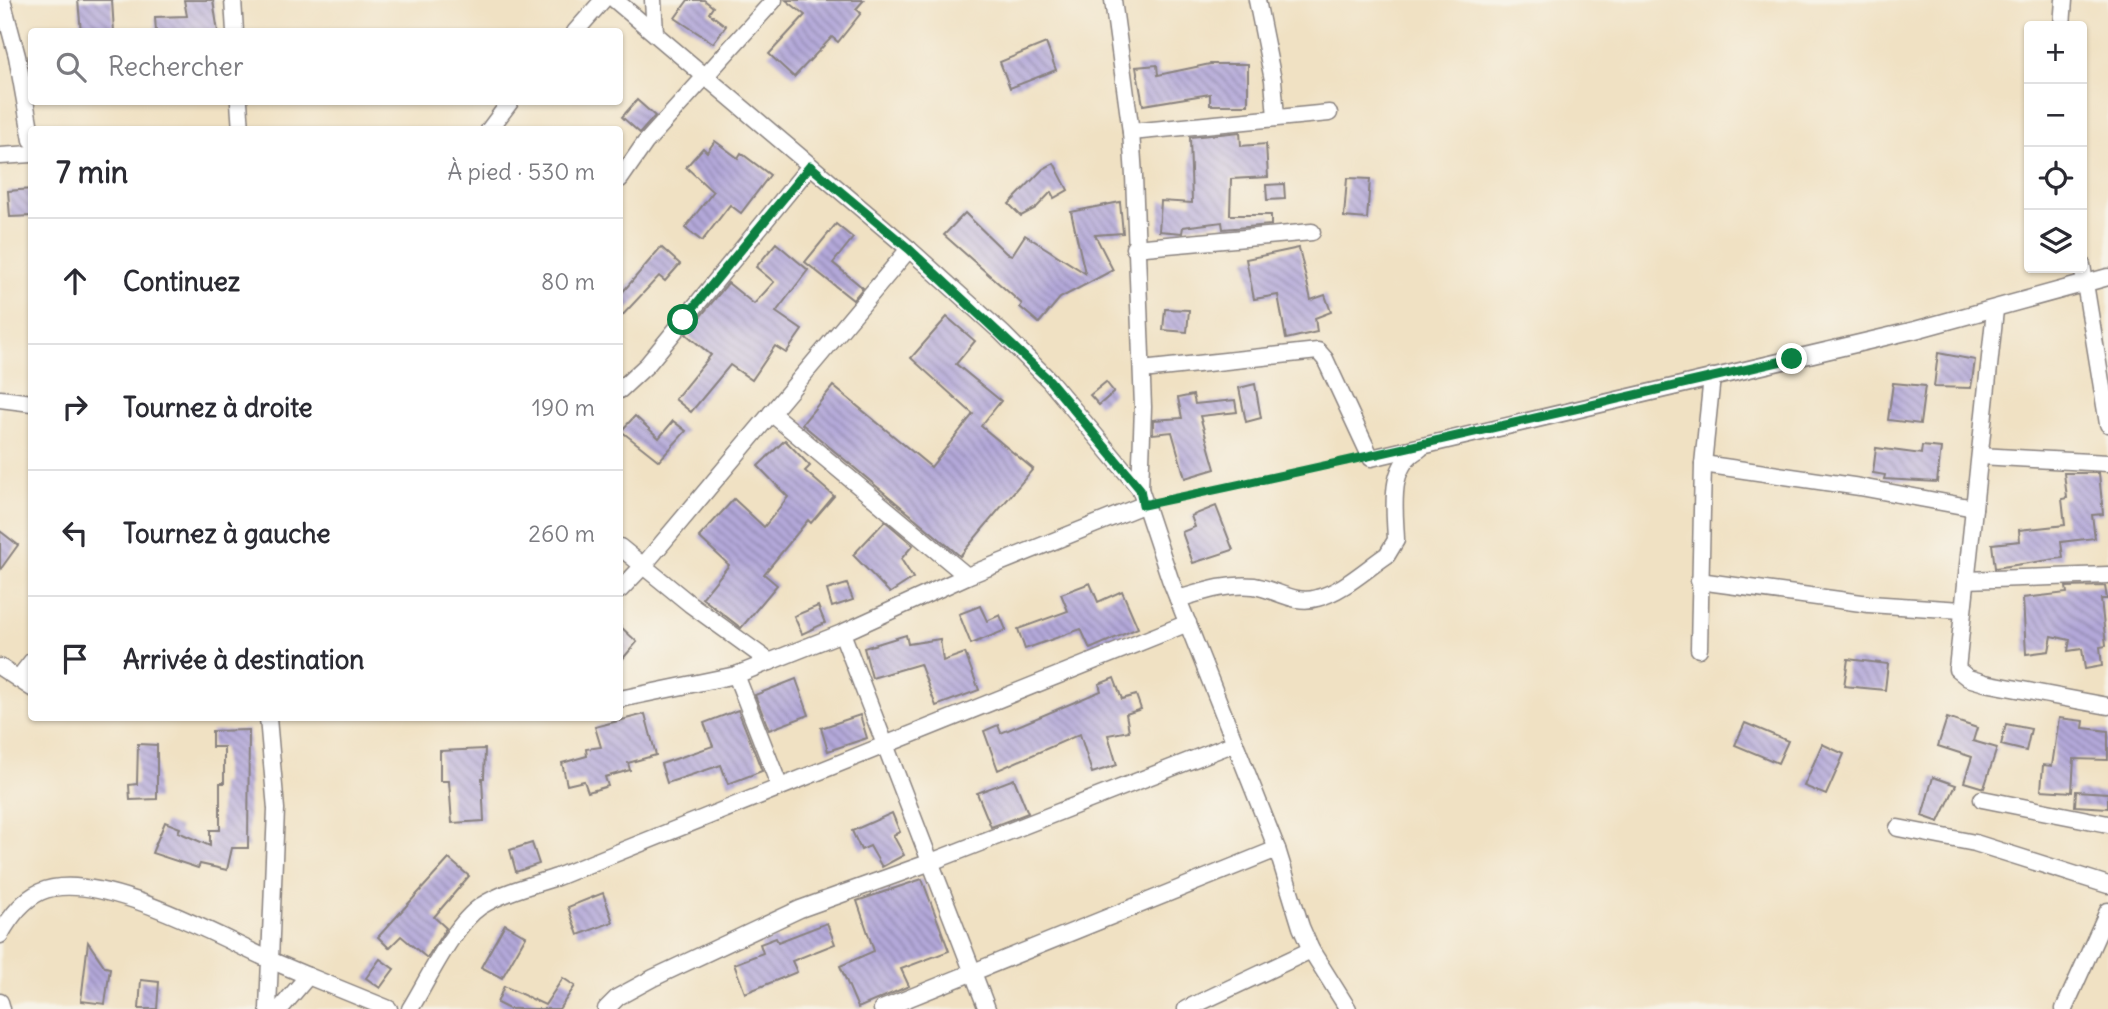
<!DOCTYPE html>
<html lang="fr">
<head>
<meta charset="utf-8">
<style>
  :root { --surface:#fff; --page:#f2f2f3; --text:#2b2b33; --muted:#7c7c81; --line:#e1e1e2 }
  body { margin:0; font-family:Delius,sans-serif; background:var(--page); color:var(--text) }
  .controls { position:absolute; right:21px; top:21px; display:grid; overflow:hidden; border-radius:7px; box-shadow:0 2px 5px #0004 }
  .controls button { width:63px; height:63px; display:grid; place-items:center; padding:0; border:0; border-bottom:2px solid var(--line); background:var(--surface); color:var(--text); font:35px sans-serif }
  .stop { position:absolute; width:21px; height:21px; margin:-16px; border:5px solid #0b8043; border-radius:50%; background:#fff }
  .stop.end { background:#0b8043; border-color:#fff; box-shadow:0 2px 7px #0008 }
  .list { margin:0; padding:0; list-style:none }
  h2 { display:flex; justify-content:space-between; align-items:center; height:91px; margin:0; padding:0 28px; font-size:30px }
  h2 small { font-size:23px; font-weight:400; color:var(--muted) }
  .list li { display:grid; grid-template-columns:46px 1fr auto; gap:21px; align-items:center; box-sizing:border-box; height:126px; padding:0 28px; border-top:2px solid var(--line) }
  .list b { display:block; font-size:26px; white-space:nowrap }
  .list em { font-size:23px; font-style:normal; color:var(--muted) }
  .icon { flex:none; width:38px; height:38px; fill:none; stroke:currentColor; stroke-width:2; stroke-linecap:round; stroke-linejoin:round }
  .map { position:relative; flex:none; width:2108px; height:1009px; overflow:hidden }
  .search { position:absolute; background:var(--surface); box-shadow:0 2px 5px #0004; left:28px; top:28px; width:595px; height:77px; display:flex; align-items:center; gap:18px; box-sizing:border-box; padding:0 24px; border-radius:7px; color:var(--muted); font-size:26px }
  .panel { position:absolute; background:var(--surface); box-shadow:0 2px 5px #0004; left:28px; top:126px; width:595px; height:595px; border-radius:7px }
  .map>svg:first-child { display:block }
  .building { fill:url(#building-back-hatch) }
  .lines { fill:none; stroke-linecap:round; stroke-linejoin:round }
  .minor-casing { stroke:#89827f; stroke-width:19 }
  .path { stroke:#89827f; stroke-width:3.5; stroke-dasharray:2 5; stroke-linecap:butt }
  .minor { stroke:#fff; stroke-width:16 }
  .route { stroke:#0b8043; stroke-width:9 }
</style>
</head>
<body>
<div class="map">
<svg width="2108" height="1009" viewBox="0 0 2108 1009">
  <defs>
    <pattern id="building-back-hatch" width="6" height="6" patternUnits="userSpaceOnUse" patternTransform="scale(1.75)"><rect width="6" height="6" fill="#b3a8d9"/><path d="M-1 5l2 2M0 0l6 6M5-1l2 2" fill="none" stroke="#9188b1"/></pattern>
  </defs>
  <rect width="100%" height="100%" fill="#f7f3e8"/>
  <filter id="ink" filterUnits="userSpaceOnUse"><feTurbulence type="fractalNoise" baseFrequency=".0143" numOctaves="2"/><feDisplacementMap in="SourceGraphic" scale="14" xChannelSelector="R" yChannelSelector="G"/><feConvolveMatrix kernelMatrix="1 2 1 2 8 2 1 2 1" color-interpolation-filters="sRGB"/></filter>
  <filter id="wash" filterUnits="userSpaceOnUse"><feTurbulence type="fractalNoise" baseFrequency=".00686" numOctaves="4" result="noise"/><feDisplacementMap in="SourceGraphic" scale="28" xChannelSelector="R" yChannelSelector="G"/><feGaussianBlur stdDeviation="1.57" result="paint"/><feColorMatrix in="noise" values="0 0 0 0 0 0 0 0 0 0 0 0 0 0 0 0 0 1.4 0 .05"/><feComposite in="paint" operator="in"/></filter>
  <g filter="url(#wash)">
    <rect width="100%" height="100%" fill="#f0e1c3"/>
    <g id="blocks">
      <g class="building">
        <path d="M78 0H112L114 32H81Z"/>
        <path d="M184 0H213L218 32H156L155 17 187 16Z"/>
        <path d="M688 0H704L713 7 709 13 726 26 713 43 675 18Z"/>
        <path d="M786 0H864L856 9 861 13 838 42 832 37 794 77 769 54 805 15Z"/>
        <path d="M1046 43 1056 70 1010 88 1000 62Z"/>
        <path d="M1210 64H1248V105H1210V94L1143 105 1136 67 1157 65 1158 75Z"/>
        <path d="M637 100 655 116 640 133 622 117Z"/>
        <path d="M1240 132 1241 146 1266 144 1268 177 1231 179 1230 215H1271V225L1223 229 1222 222 1183 227 1182 233 1159 231 1161 201 1192 203 1190 137Z"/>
        <path d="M715 141 738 158 741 153 770 175 741 213 730 205 702 241 685 228 713 192 686 167 703 148 707 152Z"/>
        <path d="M1054 163 1068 190 1054 198 1051 192 1036 208 1021 216 1009 204 1043 169Z"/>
        <path d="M1347 178 1370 179 1367 219 1344 217Z"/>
        <path d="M1284 184 1285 199 1267 200 1266 185Z"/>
        <path d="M32 189V216L10 217 8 191Z"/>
        <path d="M1120 202 1123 233 1095 235 1113 270 1060 298 1039 323 1020 307 1022 304 944 235 965 213 1006 253 1012 255 1025 235 1085 273 1071 212Z"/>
        <path d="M836 224 853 238 833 263 863 288 853 300 805 262Z"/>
        <path d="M776 243 808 270 776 312 802 330 786 353 775 346 752 380 730 365 691 412 675 399 711 355 686 334 728 283 754 304 774 282 756 267Z"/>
        <path d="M661 247 680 264 665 281 659 276 620 318V295Z"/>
        <path d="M1299 248 1311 300 1325 295 1331 312 1315 318 1317 332 1286 339 1278 295 1254 299 1246 259Z"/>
        <path d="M1165 309 1189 310 1187 332 1163 330Z"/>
        <path d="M947 317 975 341 956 364 1001 401 981 426 1033 469 960 556 802 424 833 386 931 467 973 414 911 358Z"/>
        <path d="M1938 353 1975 360 1971 388 1934 387Z"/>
        <path d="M1106 382 1114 392 1099 405 1090 395Z"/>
        <path d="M1893 383 1925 386 1920 424 1888 420Z"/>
        <path d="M1255 384 1261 418 1246 422 1239 388Z"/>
        <path d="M1193 395 1195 404 1235 400 1237 412 1200 416 1215 469 1185 478 1172 432 1153 434V420L1182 418 1178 398Z"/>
        <path d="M635 416 659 438 673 421 686 431 659 461 621 431Z"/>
        <path d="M785 440 810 466 805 471 834 496 811 523 808 520 764 574 777 585 741 628 702 598 729 565 699 537 734 499 764 527 788 497 758 466Z"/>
        <path d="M1922 446 1941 448 1937 482 1884 479 1885 475 1873 473 1876 448 1921 454Z"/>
        <path d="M2064 473H2099L2103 514 2092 515 2095 538 2061 542 2063 558 1995 568 1992 544 2020 541 2019 530 2065 525 2062 499 2067 498Z"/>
        <path d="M1216 506 1233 550 1193 563 1182 532 1195 527 1191 516Z"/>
        <path d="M885 521 913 545 901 559 913 578 890 593 853 555Z"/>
        <path d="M0 531 18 545 0 570Z"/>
        <path d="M1090 583 1098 602 1122 591 1138 628 1090 649 1081 629 1025 649 1018 629 1068 611 1061 594Z"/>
        <path d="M847 584 853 600 832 607 827 590Z"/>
        <path d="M2105 586 2107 599H2101L2106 646 2100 647 2102 666 2085 669 2082 649 2068 651 2070 640 2052 636 2049 651 2026 654 2023 598 2067 593 2066 587Z"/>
        <path d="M818 606 825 623 802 634 794 616Z"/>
        <path d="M980 606 987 621 1000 615 1006 630 971 644 959 614Z"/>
        <path d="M620 626 637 642 620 662Z"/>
        <path d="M906 635 908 644 940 639 943 661 965 653 979 690 936 706 920 664 872 678 864 648Z"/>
        <path d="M1848 659 1888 664 1885 690 1844 686Z"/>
        <path d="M1114 678 1122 699 1136 695 1141 709 1126 714 1129 731 1108 735 1117 765 1092 773 1080 734 998 770 984 731 998 725 1001 733 1101 691 1099 684Z"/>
        <path d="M796 679 809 715 769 730 755 695Z"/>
        <path d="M738 710 762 771 728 784 721 765 667 783 661 764 713 746 704 723Z"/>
        <path d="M645 714 656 755 628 763 630 770 605 777 608 786 588 792 584 781 567 785 562 763 587 756 586 749 601 747 595 727Z"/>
        <path d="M860 715 867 738 828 751 821 728Z"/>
        <path d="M1947 718 1977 728 1973 741 1997 748 1984 788 1964 782 1972 757 1938 746Z"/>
        <path d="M2059 718 2084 721 2083 728 2108 731V760L2074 759 2072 792 2041 790 2043 765 2052 766Z"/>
        <path d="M1745 723 1788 741 1778 763 1735 745Z"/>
        <path d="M2006 724 2031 729 2026 751 2001 745Z"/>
        <path d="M249 730 248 848H232L227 870 200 864 198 868 152 853 165 822 180 828 178 832 210 846V830H220V783H224V747H212V731Z"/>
        <path d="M138 744 157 745V799L130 800 129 785 137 784Z"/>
        <path d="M1822 744 1844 754 1826 795 1804 786Z"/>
        <path d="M485 749 484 778H482L484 821 452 823 449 781H440V751Z"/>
        <path d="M1933 777 1956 785 1939 822 1922 816Z"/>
        <path d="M1014 779 1028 813 991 827 977 793Z"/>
        <path d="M2076 791 2108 793V808L2075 806Z"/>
        <path d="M892 813 900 832 893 835 904 855 882 867 870 846 861 850 852 831Z"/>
        <path d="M532 843 539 864 516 872 510 850Z"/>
        <path d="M449 859 469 876 434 917 446 928 427 958 401 936 389 948 378 937Z"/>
        <path d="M922 879 949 951 901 969 909 986 858 1008 840 966 874 951 857 901Z"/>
        <path d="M603 893 613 922 578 935 568 907Z"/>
        <path d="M827 923 835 944 792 961 797 972 745 993 734 964 763 953 760 944 776 938 778 942Z"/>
        <path d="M505 924 526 936 502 978 481 967Z"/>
        <path d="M88 942 105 967 110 968 105 1004 81 1001Z"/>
        <path d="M380 959 394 969 380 988 366 978Z"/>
        <path d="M563 978 575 986 559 1009H509L497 1003 504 986 545 1005Z"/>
        <path d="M141 980 159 982 157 1009H139Z"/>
      </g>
    </g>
  </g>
  <g filter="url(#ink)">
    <use href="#blocks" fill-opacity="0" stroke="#89827f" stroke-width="2"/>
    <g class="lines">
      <defs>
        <g id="minor">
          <path d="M2 0 17 56 32 140"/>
          <path d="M233 0 235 32"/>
          <path d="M615 0 909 249 1002 333 1049 380 1140 489 1170 579 1277 849 1301 927 1311 950 1348 1009"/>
          <path d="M653 0 655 32"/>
          <path d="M1113 0 1131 132 1134 176 1143 407 1140 489"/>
          <path d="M1257 0 1273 80 1276 117"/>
          <path d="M2062 26 2064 0"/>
          <path d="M575 32 603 0"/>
          <path d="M239 102 241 130"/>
          <path d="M489 130 510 102"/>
          <path d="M1131 132 1329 113"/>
          <path d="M0 156 32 154"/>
          <path d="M620 179 645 143 774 0"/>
          <path d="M1134 248 1312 232"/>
          <path d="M2082 265 2108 424"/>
          <path d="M1995 310 1957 669 1968 678 1985 683 2108 706"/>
          <path d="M1142 370 1318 351 1325 359 1371 458 1915 330 2108 277"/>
          <path d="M620 390 647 365 810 166"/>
          <path d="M0 399 32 403"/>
          <path d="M771 413 967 576"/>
          <path d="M1980 456 2108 463"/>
          <path d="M1703 464 1860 487 1974 508"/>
          <path d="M620 547 690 604 770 662"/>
          <path d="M1966 580 2108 575"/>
          <path d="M1699 581 1869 604 1962 610"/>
          <path d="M620 590 643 566 909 249"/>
          <path d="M1178 599C1202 592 1228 583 1254 586 1275 589 1295 605 1317 598 1342 592 1366 569 1387 555L1396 540C1395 509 1387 465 1420 449"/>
          <path d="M842 633 987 1009"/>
          <path d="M1699 649 1703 464 1712 377"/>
          <path d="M0 667 32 688"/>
          <path d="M736 675 779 785"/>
          <path d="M18 679 32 661"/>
          <path d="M620 699 736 675 842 633 967 576 1143 505"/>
          <path d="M268 718 276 809 270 960 308 976"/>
          <path d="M1982 799 2108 824"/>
          <path d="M1898 828 1975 843 2108 885"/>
          <path d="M0 935C9 919 23 900 40 892 95 867 219 937 270 960L268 1009"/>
          <path d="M0 1002 2 1009"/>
          <path d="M280 1009 308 976 389 1009"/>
          <path d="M410 1009C428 980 453 925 481 906 503 892 532 885 557 877L1188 623"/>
          <path d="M606 1009 618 997 653 978 800 909 931 862 1235 743"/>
          <path d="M882 1009 1277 849"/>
          <path d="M1186 1009 1311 950"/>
          <path d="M2064 1009 2108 911"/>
        </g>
      </defs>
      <use href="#minor" class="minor-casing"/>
      <path class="path" d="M1160 501 1355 461"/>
      <use href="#minor" class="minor"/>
    </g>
  </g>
  <g class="lines" filter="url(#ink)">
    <path class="route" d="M683 320 810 166 909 249 1049 380 1140 489 1143 505C1361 460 1576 408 1792 359"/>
  </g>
</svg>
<div class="controls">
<button>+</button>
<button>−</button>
<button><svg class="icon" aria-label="locate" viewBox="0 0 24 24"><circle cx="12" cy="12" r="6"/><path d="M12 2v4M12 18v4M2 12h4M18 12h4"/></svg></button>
<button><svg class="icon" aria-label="layers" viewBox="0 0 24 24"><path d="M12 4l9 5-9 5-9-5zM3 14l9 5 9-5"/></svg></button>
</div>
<div class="stop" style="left:683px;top:320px"></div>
<div class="stop end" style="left:1792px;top:359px"></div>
<div class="search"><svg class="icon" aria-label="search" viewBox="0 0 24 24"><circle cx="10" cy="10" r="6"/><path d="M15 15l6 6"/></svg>Rechercher</div>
<section class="panel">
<h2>7 min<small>À pied · 530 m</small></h2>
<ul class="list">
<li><svg class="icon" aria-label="ahead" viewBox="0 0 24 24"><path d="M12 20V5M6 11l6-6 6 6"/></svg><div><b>Continuez</b></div><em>80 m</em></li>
<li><svg class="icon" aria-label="right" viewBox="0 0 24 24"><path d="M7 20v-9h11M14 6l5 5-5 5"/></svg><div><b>Tournez à droite</b></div><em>190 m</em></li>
<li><svg class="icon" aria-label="left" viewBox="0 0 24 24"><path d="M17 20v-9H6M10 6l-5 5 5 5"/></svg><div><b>Tournez à gauche</b></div><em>260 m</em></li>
<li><svg class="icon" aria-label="arrive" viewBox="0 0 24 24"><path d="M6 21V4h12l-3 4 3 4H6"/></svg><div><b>Arrivée à destination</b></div></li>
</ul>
</section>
</div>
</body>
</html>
